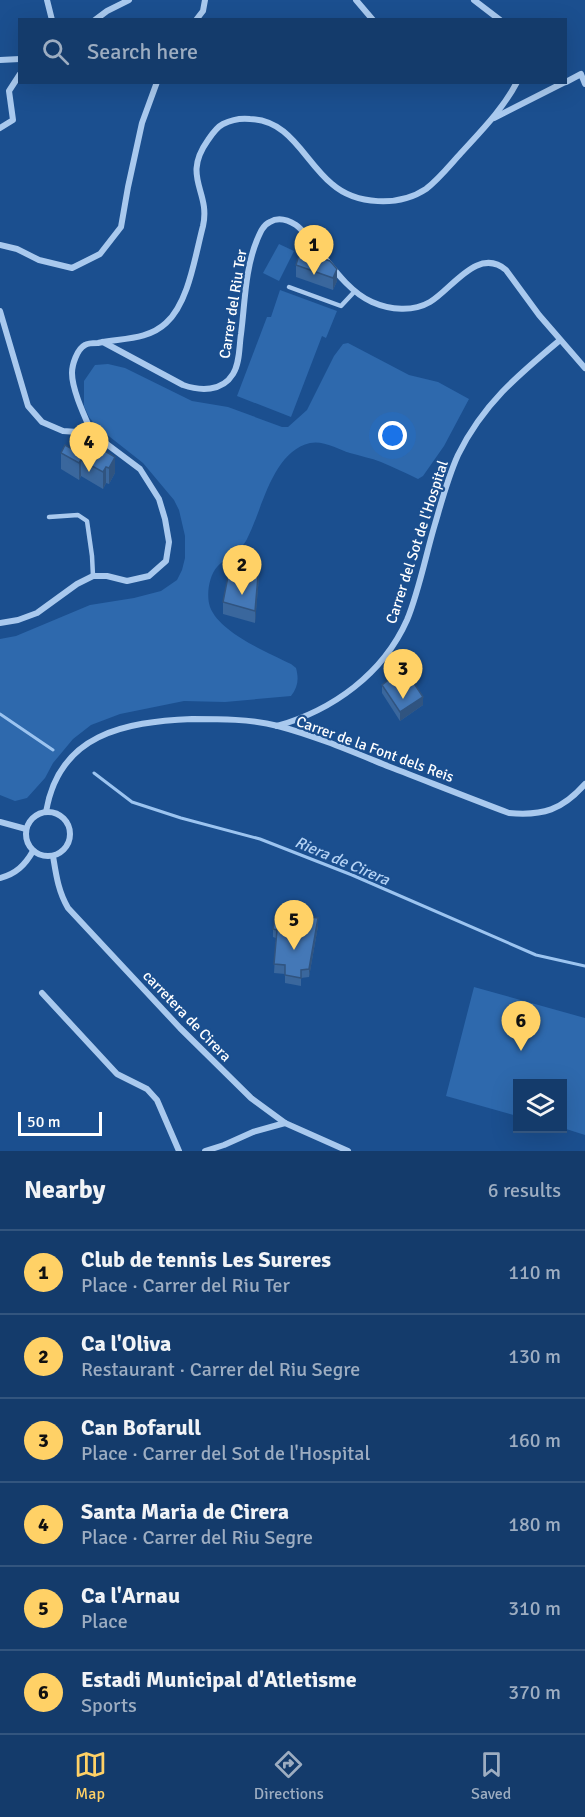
<!DOCTYPE html>
<html lang="en">
<head>
<meta charset="utf-8">
<style>
  :root { --surface:#143b6b; --page:#214673; --text:#f1f3f6; --muted:#9dadc1; --line:#33557e; --accent:#ffd166 }
  body { margin:0; font-family:Signika,sans-serif; background:var(--page); color:var(--text) }
  .controls { position:absolute; right:18px; bottom:18px; display:grid; overflow:hidden; border-radius:0px; box-shadow:0 6px 24px #0002 }
  .controls button { width:54px; height:54px; display:grid; place-items:center; padding:0; border:0; border-bottom:2px solid var(--line); background:var(--surface); color:var(--text); font:30px sans-serif }
  .scale { position:absolute; left:18px; bottom:15px; width:84px; box-sizing:border-box; padding-left:6px; border:3px solid #fff; border-top:0; font-size:16px; line-height:21px; white-space:nowrap; color:#fff; -webkit-text-stroke:4px #1b4f8f; paint-order:stroke }
  .you { position:absolute; left:393px; top:436px; width:21px; height:21px; margin:-15px; border:4px solid #fff; border-radius:50%; background:#1a73e8; box-shadow:0 0 0 9px #1a73e833 }
  .badge { display:grid; place-items:center; width:39px; height:39px; border-radius:50%; background:var(--accent); color:#111; font-size:20px; font-weight:700 }
  .pin { position:absolute; translate:-50% -50px; filter:drop-shadow(0 2px 3px #0008) }
  .pin::after { content:''; position:absolute; top:32px; width:21px; height:18px; background:inherit; clip-path:polygon(0 0,100% 0,50% 100%) }
  .list { margin:0; padding:0; list-style:none }
  h2 { display:flex; justify-content:space-between; align-items:center; height:78px; margin:0; padding:0 24px; font-size:26px }
  h2 small { font-size:20px; font-weight:400; color:var(--muted) }
  .list li { display:grid; grid-template-columns:39px 1fr auto; gap:18px; align-items:center; box-sizing:border-box; height:84px; padding:0 24px; border-top:2px solid var(--line) }
  .list b { display:block; font-size:22px; white-space:nowrap }
  .list p { margin:0; font-size:20px; white-space:nowrap; color:var(--muted) }
  .list em { font-size:20px; font-style:normal; color:var(--muted) }
  .icon { flex:none; width:33px; height:33px; fill:none; stroke:currentColor; stroke-width:2; stroke-linecap:round; stroke-linejoin:round }
  .map { position:relative; flex:none; width:585px; height:1151px; overflow:hidden }
  .search { position:absolute; background:var(--surface); box-shadow:0 6px 24px #0002; left:18px; right:18px; top:18px; height:66px; display:flex; align-items:center; gap:15px; box-sizing:border-box; padding:0 21px; border-radius:0px; color:var(--muted); font-size:22px }
  .sheet { height:582px; background:var(--surface) }
  nav { display:flex; justify-content:space-around; align-items:center; box-sizing:border-box; height:84px; border-top:2px solid var(--line); background:var(--surface); font-size:16px; color:var(--muted) }
  nav a { display:grid; justify-items:center; gap:3px }
  nav .on { color:var(--accent) }
  .map>svg:first-child { display:block }
  .green { fill:#2e69ad }
  .lines { fill:none; stroke-linecap:round; stroke-linejoin:round }
  .stream { stroke:#9cc4f0; stroke-width:3 }
  .lane { stroke:#a9c9ee; stroke-width:4.5 }
  .street { stroke:#a9c9ee; stroke-width:6 }
  .wall { fill:#3a679d }
  .shaded-wall { fill:#305480 }
  .building { fill:#4478b7; stroke:#305480; stroke-width:1.5 }
  .labels { text-anchor:middle; dominant-baseline:central; stroke-width:4.5; stroke-linejoin:round; paint-order:stroke }
  .street-label { font-size:15px; fill:#fff; stroke:#1b4f8f }
  .water-label { font-size:16px; font-style:italic; fill:#b5d3f5; stroke:#1b4f8f }
</style>
</head>
<body>
<div class="map">
<svg width="585" height="1151" viewBox="0 0 585 1151">
  <rect width="100%" height="100%" fill="#1b4f8f"/>
  <g class="green">
    <path d="M279 244 294 251 279 281 263 273Z"/>
    <path d="M280 290 337 311 326 338 322 336 291 417 237 396 267 317H271Z"/>
    <path d="M348 343 409 375 438 382 469 399 444 446 423 476 418 479C406 473 393 467 381 462 371 458 360 456 350 453 338 449 323 440 310 443 272 452 263 508 247 539 239 554 227 556 217 567 209 576 206 595 210 607 220 633 267 652 291 664L296 668C299 679 298 687 291 696L225 702 184 701 120 714 91 725 73 739 53 763 45 778 27 798 15 801 0 795V639L16 636 90 605 134 598 161 591 177 580 182 570 185 558V536L179 510 174 500 143 463 96 426 89 417 84 406V381L95 365 108 364 125 368 192 401 228 407 282 427H288L307 410 334 356 343 344Z"/>
    <path d="M474 987 585 1018V1135L563 1128 562 1084H518L517 1116 446 1096Z"/>
  </g>
  <g class="lines">
    <g class="stream">
      <path d="M0 714 53 750"/>
      <path d="M94 773 132 802 181 818 260 839 352 875 536 955 585 966"/>
    </g>
    <g class="lane">
      <path d="M289 287 341 306 355 291"/>
      <path d="M49 517 78 515 87 521 92 556 93 576"/>
    </g>
    <g class="street">
      <path d="M47 0 52 20"/>
      <path d="M356 0 373 20"/>
      <path d="M474 0 500 20"/>
      <path d="M95 20 107 11 129 0"/>
      <path d="M196 20 203 11 205 0"/>
      <path d="M0 60 20 59"/>
      <path d="M566 82 581 74 585 84"/>
      <path d="M494 118 565 82"/>
      <path d="M0 128 13 120 9 91 20 74"/>
      <path d="M0 245 17 249 39 260 72 268 100 254 121 227 128 187 142 123 157 82"/>
      <path d="M0 311 28 406 42 422 63 431 92 433 140 469 159 499 165 519 169 542 166 561 149 576 127 581 107 576H93L77 584 37 613 18 620 0 623"/>
      <path d="M103 342 183 385C200 391 222 392 233 374 240 363 239 347 241 334 245 303 245 269 257 240 260 233 263 225 270 222 278 217 288 220 296 225 302 229 306 236 311 241 329 262 347 291 372 302 390 310 413 312 430 302 452 289 478 246 506 270L539 315 585 368"/>
      <path d="M92 433C85 417 72 390 72 373 72 365 77 349 85 345 88 343 94 343 98 343 122 338 148 340 166 323 189 302 195 256 203 226 211 191 181 178 208 140 212 134 217 127 223 124 231 120 241 118 250 119 291 120 304 161 332 184 356 205 399 207 426 189 439 179 450 165 461 153 481 131 503 109 517 82"/>
      <path d="M277 726C333 710 383 674 407 620 419 591 426 554 435 524 442 500 448 477 458 455 483 404 518 375 560 340"/>
      <path d="M46 812C59 734 124 722 192 719 220 719 251 719 278 726 316 736 353 752 390 767 429 782 469 798 509 813 543 816 562 810 585 784"/>
      <circle cx="48" cy="834" r="22"/>
      <path d="M0 822 26 829"/>
      <path d="M53 856C56 874 58 891 68 908L180 1028 251 1098 285 1123 348 1151"/>
      <path d="M0 878C16 874 25 865 33 851"/>
      <path d="M42 993 117 1074 147 1089 157 1100 179 1151"/>
      <path d="M205 1151 224 1145 253 1132 285 1123"/>
    </g>
  </g>
  <g class="wall">
    <path d="M300 251 337 281 333 290 296 277V265Z"/>
    <path d="M88 441 115 473 109 484 106 483 103 489 81 476 79 480 61 469V453L81 454Z"/>
    <path d="M259 576 255 623 223 614V602Z"/>
    <path d="M382 685 423 705 400 721 382 693Z"/>
    <path d="M318 926 309 977 301 978V986L285 983V974L274 973 276 938 273 937V929Z"/>
  </g>
  <g class="shaded-wall">
    <path d="M337 269V281L333 290V278Z"/>
    <path d="M115 457V473L109 484V468Z"/>
    <path d="M81 460V476L79 480V463Z"/>
    <path d="M106 467V483L103 489V472Z"/>
    <path d="M259 564V576L255 623V611Z"/>
    <path d="M423 697V705L400 721V712Z"/>
    <path d="M318 918V926L309 977V969Z"/>
  </g>
  <g class="building">
    <path d="M300 251 330 261 337 269 333 278 296 265Z"/>
    <path d="M88 441 115 457 109 468 106 467 103 472 81 460 79 463 61 453 65 445 81 454Z"/>
    <path d="M231 561 259 564 255 611 223 602Z"/>
    <path d="M404 668 423 697 400 712 382 685Z"/>
    <path d="M276 912 318 918 309 969 301 970V978L285 975V965L274 964 277 930 273 929Z"/>
  </g>
  <g class="labels">
    <g class="street-label">
      <text transform="translate(233 304) rotate(-81)">Carrer del Riu Ter</text>
      <text transform="translate(417 542) rotate(-72)">Carrer del Sot de l'Hospital</text>
      <text transform="translate(375 749) rotate(20)">Carrer de la Font dels Reis</text>
      <text transform="translate(187 1016) rotate(46)">carretera de Cirera</text>
    </g>
    <g class="water-label">
      <text transform="translate(342 861) rotate(23)">Riera de Cirera</text>
    </g>
  </g>
</svg>
<div class="controls">
<button><svg class="icon" aria-label="layers" viewBox="0 0 24 24"><path d="M12 4l9 5-9 5-9-5zM3 14l9 5 9-5"/></svg></button>
</div>
<div class="scale">50 m</div>
<div class="you"></div>
<div class="pin badge" style="left:314px;top:275px">1</div>
<div class="pin badge" style="left:242px;top:595px">2</div>
<div class="pin badge" style="left:403px;top:699px">3</div>
<div class="pin badge" style="left:89px;top:472px">4</div>
<div class="pin badge" style="left:294px;top:950px">5</div>
<div class="pin badge" style="left:521px;top:1051px">6</div>
<div class="search"><svg class="icon" aria-label="search" viewBox="0 0 24 24"><circle cx="10" cy="10" r="6"/><path d="M15 15l6 6"/></svg>Search here</div>
</div>
<section class="sheet">
<h2>Nearby<small>6 results</small></h2>
<ul class="list">
<li><span class="badge">1</span><div><b>Club de tennis Les Sureres</b><p>Place · Carrer del Riu Ter</p></div><em>110 m</em></li>
<li><span class="badge">2</span><div><b>Ca l'Oliva</b><p>Restaurant · Carrer del Riu Segre</p></div><em>130 m</em></li>
<li><span class="badge">3</span><div><b>Can Bofarull</b><p>Place · Carrer del Sot de l'Hospital</p></div><em>160 m</em></li>
<li><span class="badge">4</span><div><b>Santa Maria de Cirera</b><p>Place · Carrer del Riu Segre</p></div><em>180 m</em></li>
<li><span class="badge">5</span><div><b>Ca l'Arnau</b><p>Place</p></div><em>310 m</em></li>
<li><span class="badge">6</span><div><b>Estadi Municipal d'Atletisme</b><p>Sports</p></div><em>370 m</em></li>
</ul>
</section>
<nav>
<a class="on"><svg class="icon" aria-label="map" viewBox="0 0 24 24"><path d="M3 6l6-2 6 2 6-2v14l-6 2-6-2-6 2zM9 4v14M15 6v14"/></svg>Map</a>
<a><svg class="icon" aria-label="directions" viewBox="0 0 24 24"><path d="M12 3l9 9-9 9-9-9zM9 14v-3h6M13 9l2 2-2 2"/></svg>Directions</a>
<a><svg class="icon" aria-label="saved" viewBox="0 0 24 24"><path d="M7 4h10v16l-5-4-5 4z"/></svg>Saved</a>
</nav>
</body>
</html>
